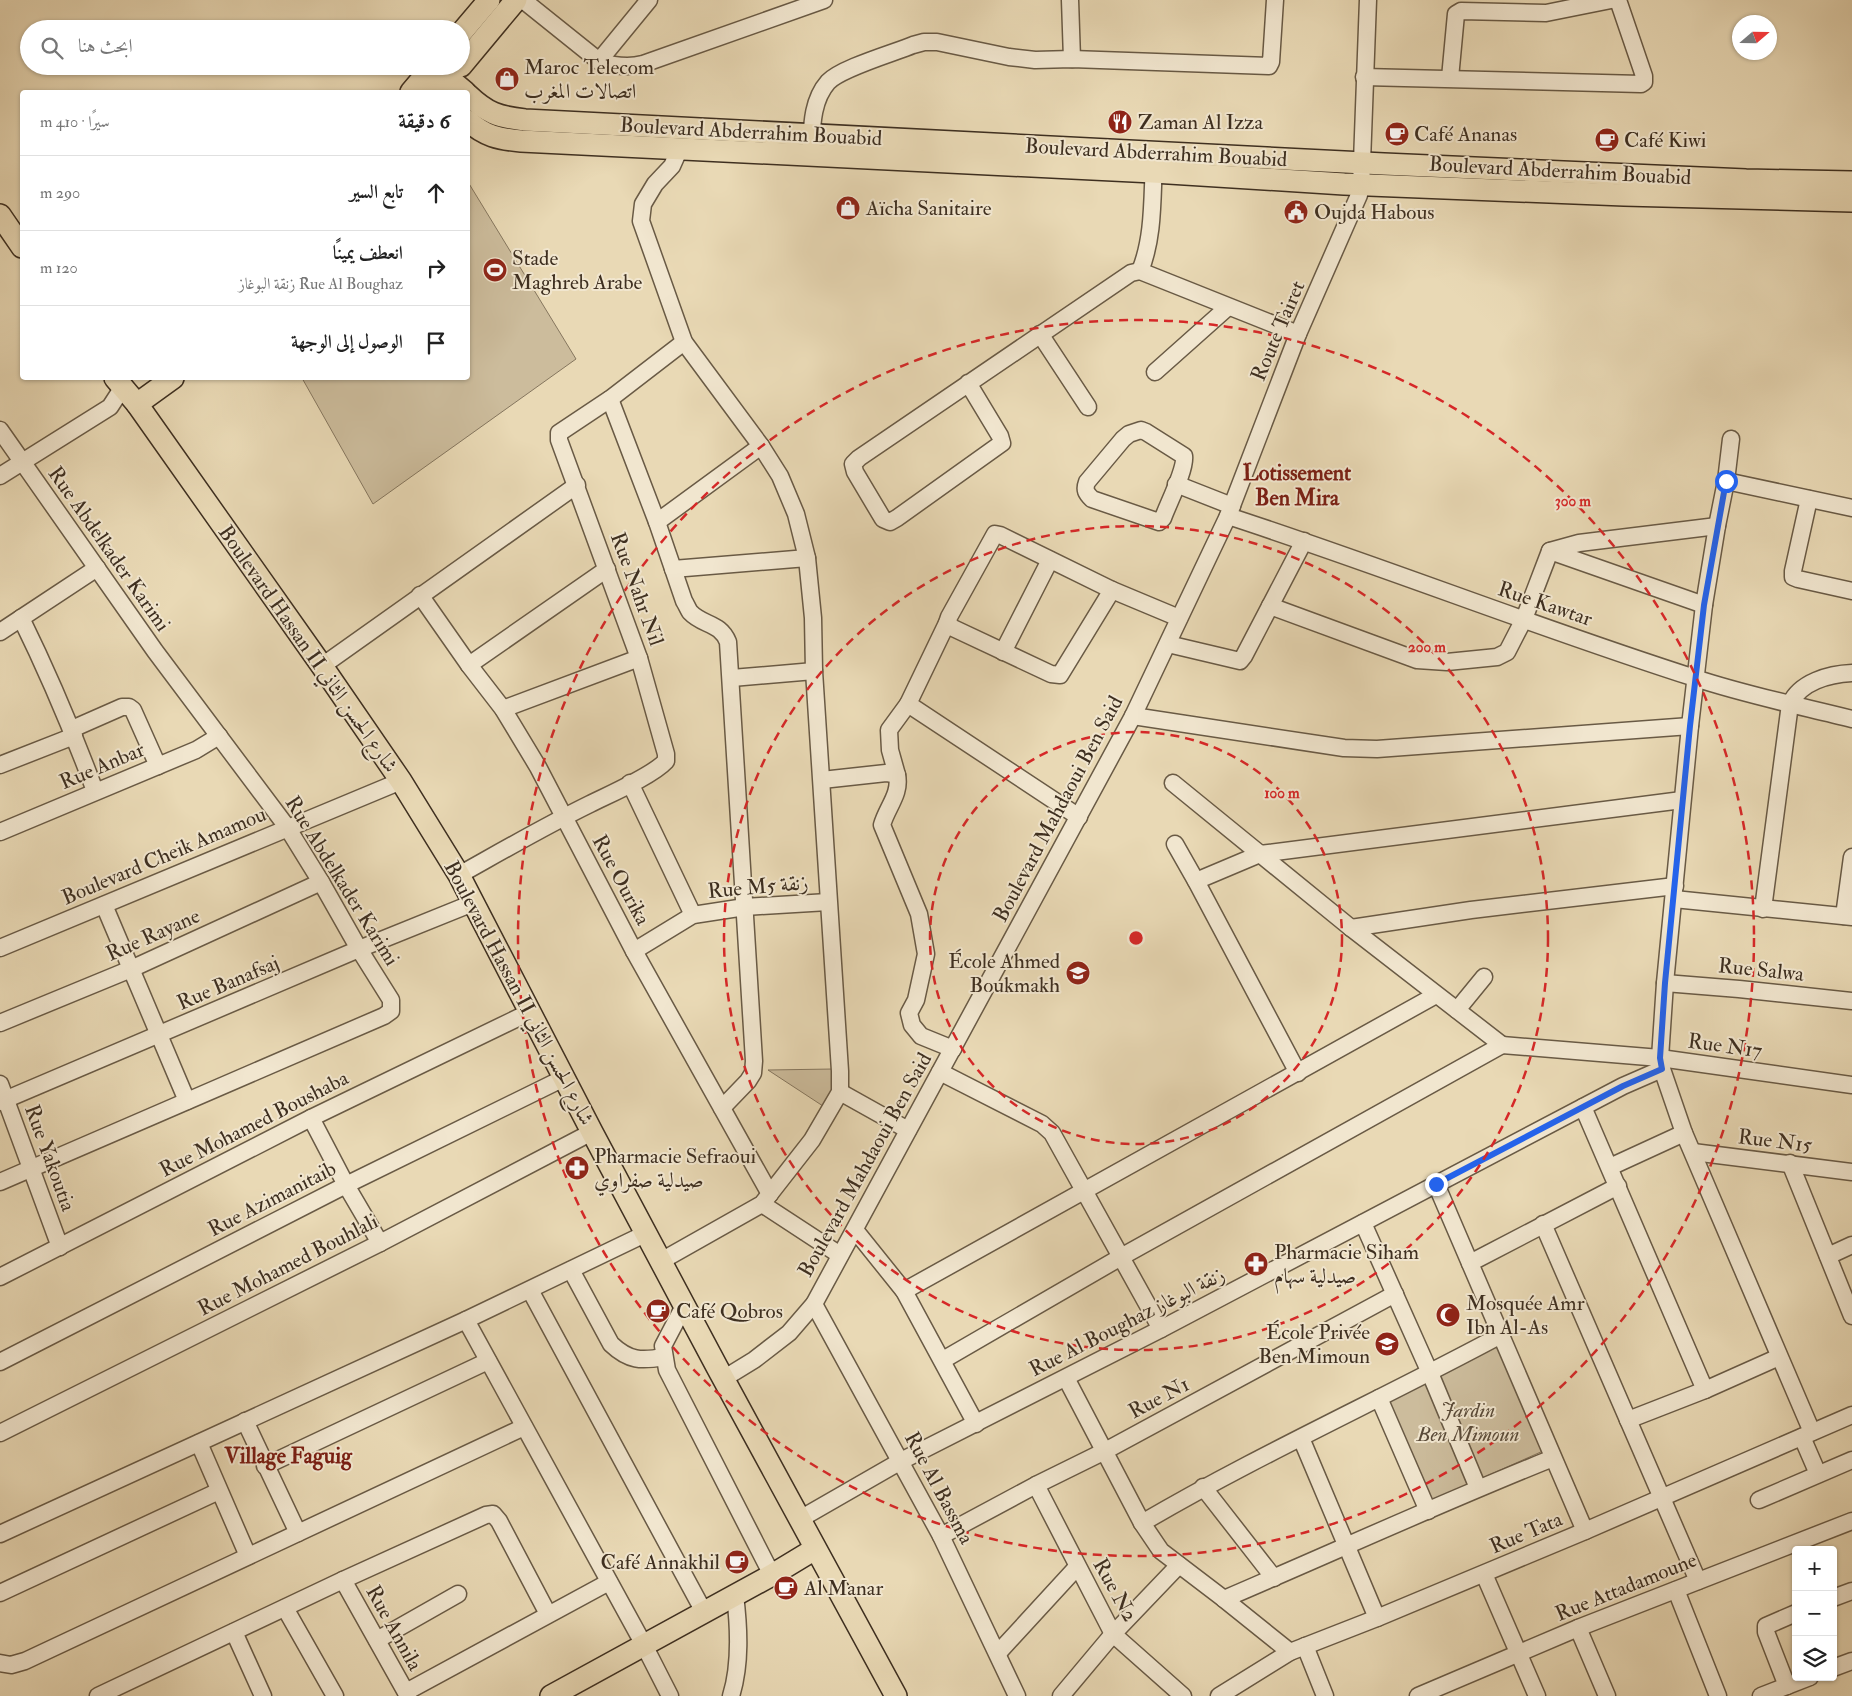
<!DOCTYPE html>
<html lang="ar">
<head>
<meta charset="utf-8">
<style>
  :root { --surface:#fff; --page:#f6f6f6; --text:#222; --muted:#767676; --line:#e0e0e0 }
  body { margin:0; font-family:"IM FELL Double Pica",Amiri,serif; background:var(--page); color:var(--text); direction:rtl }
  .controls { position:absolute; right:15px; bottom:15px; display:grid; overflow:hidden; border-radius:5px; box-shadow:0 1px 4px #0004 }
  .controls button { width:45px; height:45px; display:grid; place-items:center; padding:0; border:0; border-bottom:1px solid var(--line); background:var(--surface); color:var(--text); font:25px sans-serif }
  .compass { position:absolute; left:1732px; top:15px; width:45px; height:45px; border-radius:50%; background:var(--surface); box-shadow:0 1px 4px #0004; rotate:70deg }
  .stop { position:absolute; width:15px; height:15px; margin:-11px; border:4px solid #2563eb; border-radius:50%; background:#fff }
  .stop.end { background:#2563eb; border-color:#fff; box-shadow:0 1px 5px #0008 }
  .list { margin:0; padding:0; list-style:none }
  h2 { display:flex; justify-content:space-between; align-items:center; height:65px; margin:0; padding:0 20px; font-size:21px }
  h2 small { font-size:16px; font-weight:400; color:var(--muted) }
  .list li { display:grid; grid-template-columns:32px 1fr auto; gap:15px; align-items:center; box-sizing:border-box; height:75px; padding:0 20px; border-top:1px solid var(--line) }
  .list b { display:block; font-size:19px; white-space:nowrap }
  .list p { margin:0; font-size:16px; white-space:nowrap; color:var(--muted) }
  .list em { font-size:16px; font-style:normal; color:var(--muted) }
  .icon { flex:none; width:28px; height:28px; fill:none; stroke:currentColor; stroke-width:2; stroke-linecap:round; stroke-linejoin:round }
  .map { position:relative; flex:none; width:1852px; height:1696px; overflow:hidden; direction:ltr }
  .search { position:absolute; background:var(--surface); box-shadow:0 1px 4px #0004; left:20px; top:20px; width:450px; height:55px; display:flex; align-items:center; gap:12px; box-sizing:border-box; padding:0 18px; border-radius:28px; color:var(--muted); font-size:19px }
  .panel { position:absolute; background:var(--surface); box-shadow:0 1px 4px #0004; left:20px; top:90px; width:450px; height:290px; border-radius:5px; direction:rtl }
  .map>svg:first-child { display:block }
  .green { fill:#ccbc9c; stroke:#85765e }
  .lines { fill:none; stroke-linecap:round; stroke-linejoin:round }
  .minor-casing { stroke:#695a45; stroke-width:19 }
  .major-casing { stroke:#3e2f20; stroke-width:24 }
  .minor { stroke:#f1e6cf; stroke-width:16 }
  .major { stroke:#e9d9b5; stroke-width:21 }
  .route { stroke:#2563eb; stroke-width:6 }
  .ring { fill:none; stroke:#d62828; stroke-width:2.5; stroke-dasharray:9 6 }
  .labels { text-anchor:middle; dominant-baseline:central; stroke-width:4; stroke-linejoin:round; paint-order:stroke }
  .poi-label { font-size:21px; fill:#3e2f20; stroke:#f1e6cf; text-anchor:start }
  .street-label { font-size:21px; fill:#3e2f20; stroke:#f1e6cf }
  .park-label { font-size:21px; font-style:italic; fill:#5a4b39; stroke:#f1e6cf }
  .neighbourhood-label { font-size:22px; font-weight:bold; fill:#7a1f14; stroke:#f1e6cf }
  .centre { fill:#d62828; stroke:#f1e6cf; stroke-width:2.5 }
  .ring-label { font-size:15px; text-anchor:middle; font-weight:bold; fill:#d62828; stroke:#f1e6cf; stroke-width:4; stroke-linejoin:round; paint-order:stroke }
</style>
</head>
<body>
<div class="map">
<svg width="1852" height="1696" viewBox="0 0 1852 1696">
  <rect width="100%" height="100%" fill="#e9d9b5"/>
  <filter id="stains"><feTurbulence type="fractalNoise" baseFrequency=".004" numOctaves="4"/><feColorMatrix values="0 0 0 0 .2 0 0 0 0 .09 0 0 0 0 .02 0 0 0 .5 -.17"/></filter>
  <radialGradient id="worn" r=".72"><stop offset=".6" stop-color="#630" stop-opacity="0"/><stop offset="1" stop-color="#630" stop-opacity=".3"/></radialGradient>
  <g class="green">
    <path d="M468 182 576 359 373 504 302 378H468Z"/>
    <path d="M833 1069 837 1089 826 1108 768 1070Z"/>
    <path d="M1496 1341 1543 1451 1417 1507 1376 1408Z"/>
  </g>
  <g class="lines">
    <defs>
      <g id="minor">
        <path d="M523 0 599 61C614 66 628 68 643 64L824 0"/>
        <path d="M1070 0 1072 59"/>
        <path d="M599 61 649 0"/>
        <path d="M1364 77 1641 84 1644 82V76L1618 0"/>
        <path d="M1450 78 1456 14 1461 11 1546 13 1611 0"/>
        <path d="M811 145C812 123 813 99 828 82 841 68 894 53 913 45L924 42H937L1009 57 1035 60 1072 59 1269 66 1271 62 1275 0"/>
        <path d="M1140 271C1154 237 1152 197 1154 162"/>
        <path d="M1040 334 1088 407"/>
        <path d="M1155 372 1228 307"/>
        <path d="M968 383 1000 436 1002 443 897 518 890 522 883 519 855 472 853 464 859 458 1131 273 1140 271 1298 334"/>
        <path d="M610 399 657 522 684 601C686 604 688 609 690 612 703 626 720 622 728 642L754 1061 753 1073 748 1081 722 1108"/>
        <path d="M0 430 155 651 287 827 321 882 359 949 391 1000V1011L384 1016 0 1182"/>
        <path d="M1141 430 1146 432 1184 456C1186 469 1168 504 1163 518L1159 522 1092 499C1086 493 1084 490 1087 482L1123 439 1129 434Z"/>
        <path d="M1731 439 1726 481 1717 526 1704 605 1690 726 1665 983 1660 1058 1662 1069 1684 1133 1812 1432"/>
        <path d="M0 476 110 407 123 387"/>
        <path d="M1726 481 1852 508"/>
        <path d="M1176 484 1232 506"/>
        <path d="M1809 499 1793 571V577L1798 579 1852 591"/>
        <path d="M1228 516C1385 567 1538 628 1695 678 1746 695 1800 706 1852 719"/>
        <path d="M657 522 761 446"/>
        <path d="M1550 551 1704 605"/>
        <path d="M673 569 807 558"/>
        <path d="M420 595 469 665 503 709 538 767 634 951 770 1194"/>
        <path d="M1270 606 1417 660 1447 662 1497 657 1507 652 1524 619 1550 551 1579 543 1717 526"/>
        <path d="M21 618C49 675 73 732 95 791"/>
        <path d="M947 623 953 628 1051 674 1060 675 1112 590"/>
        <path d="M0 632 97 568"/>
        <path d="M1168 644 1240 661 1244 656 1304 541"/>
        <path d="M1003 652 1050 560"/>
        <path d="M469 665 607 569"/>
        <path d="M322 666 577 485"/>
        <path d="M732 678 814 671"/>
        <path d="M908 704 1079 817"/>
        <path d="M503 709 639 658"/>
        <path d="M1133 716 1344 748 1377 749 1690 726"/>
        <path d="M72 729 122 707H129L133 710 158 766"/>
        <path d="M0 765 74 736"/>
        <path d="M897 775 890 750 889 730 908 704 947 623 949 617 995 534 1000 535 1112 590 1179 618"/>
        <path d="M822 780 886 773 897 775C901 794 887 807 882 825L919 914 926 954 916 1000 909 1013 912 1025 921 1036 953 1049"/>
        <path d="M630 783 693 915"/>
        <path d="M1173 783 1351 928 1502 1045"/>
        <path d="M0 832 196 750 219 736"/>
        <path d="M1175 844 1196 881 1298 1073"/>
        <path d="M459 875C502 851 545 826 590 804 610 794 652 776 666 761V754L639 658 559 440V433L610 399 684 342"/>
        <path d="M1196 881 1260 854 1682 800"/>
        <path d="M1674 899 1852 917"/>
        <path d="M104 905 187 1101"/>
        <path d="M1763 909 1790 704C1800 682 1829 674 1852 673"/>
        <path d="M1844 916 1852 857"/>
        <path d="M1351 928 1471 910 1675 886"/>
        <path d="M0 948 401 781"/>
        <path d="M634 951 693 915 745 907 828 902"/>
        <path d="M1665 983 1739 989 1852 1001"/>
        <path d="M1457 1010 1484 977"/>
        <path d="M0 1023 131 969 321 882"/>
        <path d="M1502 1045 1660 1058 1852 1085"/>
        <path d="M940 1072 1042 1124 1052 1133 1161 1329"/>
        <path d="M0 1084 60 1247"/>
        <path d="M840 1092 908 1130"/>
        <path d="M0 1102 359 949 473 903"/>
        <path d="M1583 1107 1705 1390"/>
        <path d="M311 1118 346 1185 380 1243"/>
        <path d="M1693 1152 1852 1172"/>
        <path d="M1790 1163 1852 1316"/>
        <path d="M1610 1167 1684 1133"/>
        <path d="M1436 1184 1585 1531"/>
        <path d="M762 1204 840 1255"/>
        <path d="M1363 1223 1430 1373 1478 1488"/>
        <path d="M1543 1224 1698 1581"/>
        <path d="M855 1230 904 1291 976 1424"/>
        <path d="M1828 1256 1852 1245"/>
        <path d="M661 1261 762 1204 812 1140 840 1092V1071L814 671 813 618 807 558 796 514 780 476 761 446 684 342 641 221 643 204 655 184 672 166 680 148"/>
        <path d="M1470 1263 1618 1186"/>
        <path d="M571 1270 611 1344C629 1361 641 1361 664 1357"/>
        <path d="M0 1277 311 1118 530 1012"/>
        <path d="M530 1290 704 1612"/>
        <path d="M904 1291 1436 995"/>
        <path d="M685 1304 663 1346 667 1370 772 1575"/>
        <path d="M814 1304 941 1536 1017 1696"/>
        <path d="M466 1320 644 1645 670 1696"/>
        <path d="M943 1360 1121 1257 1502 1045"/>
        <path d="M0 1362 346 1185 564 1078"/>
        <path d="M1066 1378 1142 1523 1161 1551 1224 1599 1290 1652"/>
        <path d="M723 1379 754 1360 789 1333 814 1304 1133 716 1228 516 1298 334 1359 195 1361 185 1362 162 1368 0"/>
        <path d="M1379 1398 1428 1511"/>
        <path d="M1628 1420 1705 1390 1779 1357"/>
        <path d="M245 1421 298 1533"/>
        <path d="M0 1433 380 1243 592 1132"/>
        <path d="M1802 1437 1818 1474"/>
        <path d="M1301 1438 1377 1618"/>
        <path d="M199 1443 248 1556"/>
        <path d="M265 1466 488 1361"/>
        <path d="M1036 1485 1113 1634 1183 1696"/>
        <path d="M1203 1487 1274 1578"/>
        <path d="M1759 1500 1852 1460"/>
        <path d="M800 1519 901 1461 1161 1329 1623 1086 1662 1069"/>
        <path d="M1142 1523C1258 1455 1382 1399 1501 1335"/>
        <path d="M0 1534 466 1320 647 1233"/>
        <path d="M941 1536 1036 1485 1105 1451 1395 1294"/>
        <path d="M1484 1574 1537 1696"/>
        <path d="M343 1580 408 1696"/>
        <path d="M1676 1590 1718 1696"/>
        <path d="M0 1593 219 1491"/>
        <path d="M1833 1598 1852 1591"/>
        <path d="M1224 1599C1334 1552 1443 1502 1553 1458"/>
        <path d="M285 1608 335 1696"/>
        <path d="M1578 1628 1607 1696"/>
        <path d="M234 1632 263 1696"/>
        <path d="M377 1640 458 1594"/>
        <path d="M1305 1646 1325 1696"/>
        <path d="M998 1653 1077 1567"/>
        <path d="M0 1663 11 1665 25 1661 524 1427"/>
        <path d="M1833 1668 1852 1661"/>
        <path d="M1787 1686 1766 1632V1626L1796 1613"/>
        <path d="M406 1692 609 1582"/>
        <path d="M98 1696 343 1580 486 1515 493 1514 499 1521 548 1614"/>
        <path d="M731 1696C741 1664 739 1628 735 1595"/>
        <path d="M1061 1696 1113 1634 1179 1565"/>
        <path d="M1219 1696 1290 1652 1377 1618 1585 1531 1852 1415"/>
        <path d="M1418 1696 1578 1628 1852 1521"/>
        <path d="M1761 1696 1810 1677"/>
      </g>
      <g id="major">
        <path d="M461 33 489 0"/>
        <path d="M434 66 465 92"/>
        <path d="M461 66 516 0"/>
        <path d="M423 79 438 92"/>
        <path d="M411 92 433 66"/>
        <path d="M468 95C487 113 498 117 525 120L1384 164 1746 180 1852 182"/>
        <path d="M468 121C485 136 498 139 521 141L1153 172 1344 184 1624 195 1852 201"/>
        <path d="M0 215 22 247"/>
        <path d="M115 378 137 404 322 666 401 781 459 875 592 1132 717 1367 896 1696"/>
        <path d="M137 404 173 378"/>
        <path d="M551 1696 772 1575 815 1549"/>
      </g>
    </defs>
    <use href="#minor" class="minor-casing"/>
    <use href="#major" class="major-casing"/>
    <use href="#minor" class="minor"/>
    <use href="#major" class="major"/>
  </g>
  <g class="lines">
    <path class="route" d="M1436 1184 1623 1086 1662 1069 1660 1058 1665 983 1690 726 1704 605 1726 481"/>
  </g>
  <g class="ring">
    <circle cx="1136" cy="938" r="206"/>
    <circle cx="1136" cy="938" r="412"/>
    <circle cx="1136" cy="938" r="618"/>
  </g>
  <defs>
    <symbol id="shop-disc" viewBox="-11 -11 22 22"><circle r="9.5" fill="#8f2418" stroke="#f1e6cf"/><path d="M-5-2.5h2.3a2.7 3.5 0 0 1 5.4 0H5L5.5 6h-11ZM-1.5-2.5h3a1.5 2.3 0 0 0-3 0Z" fill="#fff"/></symbol>
    <symbol id="restaurant-disc" viewBox="-11 -11 22 22"><circle r="9.5" fill="#8f2418" stroke="#f1e6cf"/><path d="M-5-6h1v4h1v-4h1v4h1v-4h1v5L-1.5 .5V6h-2V.5L-5-1ZM5-6V6H3V1.5H1.5Q1.5-4 5-6Z" fill="#fff"/></symbol>
    <symbol id="cafe-disc" viewBox="-11 -11 22 22"><circle r="9.5" fill="#8f2418" stroke="#f1e6cf"/><path d="M-5.5-4.5H6V0H3Q3 3.5 0 3.5H-2.5Q-5.5 3.5-5.5 0ZM3-3.2v2h1.7v-2ZM-6 4.5H4V6H-6Z" fill="#fff"/></symbol>
    <symbol id="civic-disc" viewBox="-11 -11 22 22"><circle r="9.5" fill="#8f2418" stroke="#f1e6cf"/><path d="M-.6-6.5H3V-4.5H.6V-3L4-1V1h2V6H-6V1h2V-1L-.6-3ZM-1.2 2.5V6h2.4V2.5Z" fill="#fff"/></symbol>
    <symbol id="stadium-disc" viewBox="-11 -11 22 22"><circle r="9.5" fill="#8f2418" stroke="#f1e6cf"/><path d="M0-5a6.5 5 0 1 0 0 10a6.5 5 0 1 0 0-10ZM-3.5-1.8h7v3.6h-7Z" fill="#fff"/></symbol>
    <symbol id="school-disc" viewBox="-11 -11 22 22"><circle r="9.5" fill="#8f2418" stroke="#f1e6cf"/><path d="M0-5L7-2L0 1L-7-2ZM-4 1L0 2.5L4 1V4Q0 6-4 4Z" fill="#fff"/></symbol>
    <symbol id="pharmacy-disc" viewBox="-11 -11 22 22"><circle r="9.5" fill="#8f2418" stroke="#f1e6cf"/><path d="M-2-6h4v4h4v4h-4v4h-4v-4h-4v-4h4Z" fill="#fff"/></symbol>
    <symbol id="mosque-disc" viewBox="-11 -11 22 22"><circle r="9.5" fill="#8f2418" stroke="#f1e6cf"/><path d="M3.5-4.9A6 6 0 1 0 3.5 4.9A5 5 0 1 1 3.5-4.9Z" fill="#fff"/></symbol>
  </defs>
  <g fill-rule="evenodd">
    <use href="#shop-disc" x="493" y="65" width="28" height="28"/>
    <use href="#restaurant-disc" x="1106" y="108" width="28" height="28"/>
    <use href="#cafe-disc" x="1383" y="120" width="28" height="28"/>
    <use href="#cafe-disc" x="1593" y="126" width="28" height="28"/>
    <use href="#shop-disc" x="834" y="194" width="28" height="28"/>
    <use href="#civic-disc" x="1282" y="198" width="28" height="28"/>
    <use href="#stadium-disc" x="481" y="256" width="28" height="28"/>
    <use href="#school-disc" x="1064" y="959" width="28" height="28"/>
    <use href="#pharmacy-disc" x="563" y="1154" width="28" height="28"/>
    <use href="#pharmacy-disc" x="1242" y="1250" width="28" height="28"/>
    <use href="#cafe-disc" x="644" y="1297" width="28" height="28"/>
    <use href="#mosque-disc" x="1434" y="1301" width="28" height="28"/>
    <use href="#school-disc" x="1373" y="1330" width="28" height="28"/>
    <use href="#cafe-disc" x="723" y="1548" width="28" height="28"/>
    <use href="#cafe-disc" x="772" y="1574" width="28" height="28"/>
  </g>
  <g class="labels">
    <g class="poi-label">
      <text x="524" y="67">Maroc Telecom<tspan x="524" dy="24">اتصالات المغرب</tspan></text>
      <text x="1138" y="122">Zaman Al Izza</text>
      <text x="1414" y="134">Café Ananas</text>
      <text x="1624" y="140">Café Kiwi</text>
      <text x="866" y="208">Aïcha Sanitaire</text>
      <text x="1314" y="212">Oujda Habous</text>
      <text x="512" y="258">Stade<tspan x="512" dy="24">Maghreb Arabe</tspan></text>
      <text x="1060" y="961" text-anchor="end">École Ahmed<tspan x="1060" dy="24">Boukmakh</tspan></text>
      <text x="594" y="1156">Pharmacie Sefraoui<tspan x="594" dy="24">صيدلية صفراوي</tspan></text>
      <text x="1274" y="1252">Pharmacie Siham<tspan x="1274" dy="24">صيدلية سهام</tspan></text>
      <text x="1466" y="1303">Mosquée Amr<tspan x="1466" dy="24">Ibn Al-As</tspan></text>
      <text x="676" y="1311">Café Qobros</text>
      <text x="1370" y="1332" text-anchor="end">École Privée<tspan x="1370" dy="24">Ben Mimoun</tspan></text>
      <text x="720" y="1562" text-anchor="end">Café Annakhil</text>
      <text x="804" y="1588">Al Manar</text>
    </g>
    <g class="street-label">
      <text transform="translate(751 132) rotate(3)">Boulevard Abderrahim Bouabid</text>
      <text transform="translate(1156 153) rotate(3)">Boulevard Abderrahim Bouabid</text>
      <text transform="translate(1560 171) rotate(3)">Boulevard Abderrahim Bouabid</text>
      <text transform="translate(1278 331) rotate(-67)">Route Tairet</text>
      <text transform="translate(109 549) rotate(55)">Rue Abdelkader Karimi</text>
      <text transform="translate(637 589) rotate(70)">Rue Nahr Nil</text>
      <text transform="translate(1545 604) rotate(19)">Rue Kawtar</text>
      <text transform="translate(308 649) rotate(55)">Boulevard Hassan II شارع الحسن الثاني</text>
      <text transform="translate(102 766) rotate(-23)">Rue Anbar</text>
      <text transform="translate(1058 809) rotate(-62)">Boulevard Mahdaoui Ben Said</text>
      <text transform="translate(164 856) rotate(-23)">Boulevard Cheik Amamou</text>
      <text transform="translate(621 880) rotate(62)">Rue Ourika</text>
      <text transform="translate(342 881) rotate(58)">Rue Abdelkader Karimi</text>
      <text transform="translate(758 887) rotate(-5)">Rue M5 زنقة</text>
      <text transform="translate(153 935) rotate(-24)">Rue Rayane</text>
      <text transform="translate(1761 970) rotate(6)">Rue Salwa</text>
      <text transform="translate(228 983) rotate(-23)">Rue Banafsaj</text>
      <text transform="translate(519 993) rotate(62)">Boulevard Hassan II شارع الحسن الثاني</text>
      <text transform="translate(1725 1046) rotate(8)">Rue N17</text>
      <text transform="translate(254 1124) rotate(-27)">Rue Mohamed Boushaba</text>
      <text transform="translate(1775 1141) rotate(7)">Rue N15</text>
      <text transform="translate(50 1158) rotate(70)">Rue Yakoutia</text>
      <text transform="translate(865 1165) rotate(-61)">Boulevard Mahdaoui Ben Said</text>
      <text transform="translate(272 1199) rotate(-27)">Rue Azimanitaib</text>
      <text transform="translate(288 1265) rotate(-27)">Rue Mohamed Bouhlali</text>
      <text transform="translate(1127 1322) rotate(-27)">Rue Al Boughaz زنقة البوغاز</text>
      <text transform="translate(1159 1398) rotate(-28)">Rue N1</text>
      <text transform="translate(939 1488) rotate(62)">Rue Al Bassma</text>
      <text transform="translate(1526 1533) rotate(-23)">Rue Tata</text>
      <text transform="translate(1626 1587) rotate(-22)">Rue Attadamoune</text>
      <text transform="translate(1115 1590) rotate(61)">Rue N2</text>
      <text transform="translate(394 1628) rotate(61)">Rue Annila</text>
    </g>
    <g class="park-label">
      <text x="1468" y="1410">Jardin<tspan x="1468" dy="24">Ben Mimoun</tspan></text>
    </g>
    <g class="neighbourhood-label">
      <text x="1297" y="473">Lotissement<tspan x="1297" dy="25">Ben Mira</tspan></text>
      <text x="288" y="1456">Village Faguig</text>
    </g>
  </g>
  <circle cx="1136" cy="938" r="8" class="centre"/>
  <g class="ring-label">
    <text x="1573" y="506">300 m</text>
    <text x="1427" y="652">200 m</text>
    <text x="1282" y="798">100 m</text>
  </g>
  <rect width="100%" height="100%" filter="url(#stains)"/>
  <rect width="100%" height="100%" fill="url(#worn)"/>
</svg>
<div class="controls">
<button>+</button>
<button>−</button>
<button><svg class="icon" aria-label="layers" viewBox="0 0 24 24"><path d="M12 4l9 5-9 5-9-5zM3 14l9 5 9-5"/></svg></button>
</div>
<svg class="compass" viewBox="-18 -18 36 36"><path d="M0-13l5 13h-10z" fill="#e53935"/><path d="M0 13l5-13h-10z" fill="#767676"/></svg>
<div class="stop" style="left:1726px;top:481px"></div>
<div class="stop end" style="left:1436px;top:1184px"></div>
<div class="search"><svg class="icon" aria-label="search" viewBox="0 0 24 24"><circle cx="10" cy="10" r="6"/><path d="M15 15l6 6"/></svg>ابحث هنا</div>
<section class="panel">
<h2>6 دقيقة<small>سيرًا · 410 m</small></h2>
<ul class="list">
<li><svg class="icon" aria-label="ahead" viewBox="0 0 24 24"><path d="M12 20V5M6 11l6-6 6 6"/></svg><div><b>تابع السير</b></div><em>290 m</em></li>
<li><svg class="icon" aria-label="right" viewBox="0 0 24 24"><path d="M7 20v-9h11M14 6l5 5-5 5"/></svg><div><b>انعطف يمينًا</b><p>Rue Al Boughaz زنقة البوغاز</p></div><em>120 m</em></li>
<li><svg class="icon" aria-label="arrive" viewBox="0 0 24 24"><path d="M6 21V4h12l-3 4 3 4H6"/></svg><div><b>الوصول إلى الوجهة</b></div></li>
</ul>
</section>
</div>
</body>
</html>
